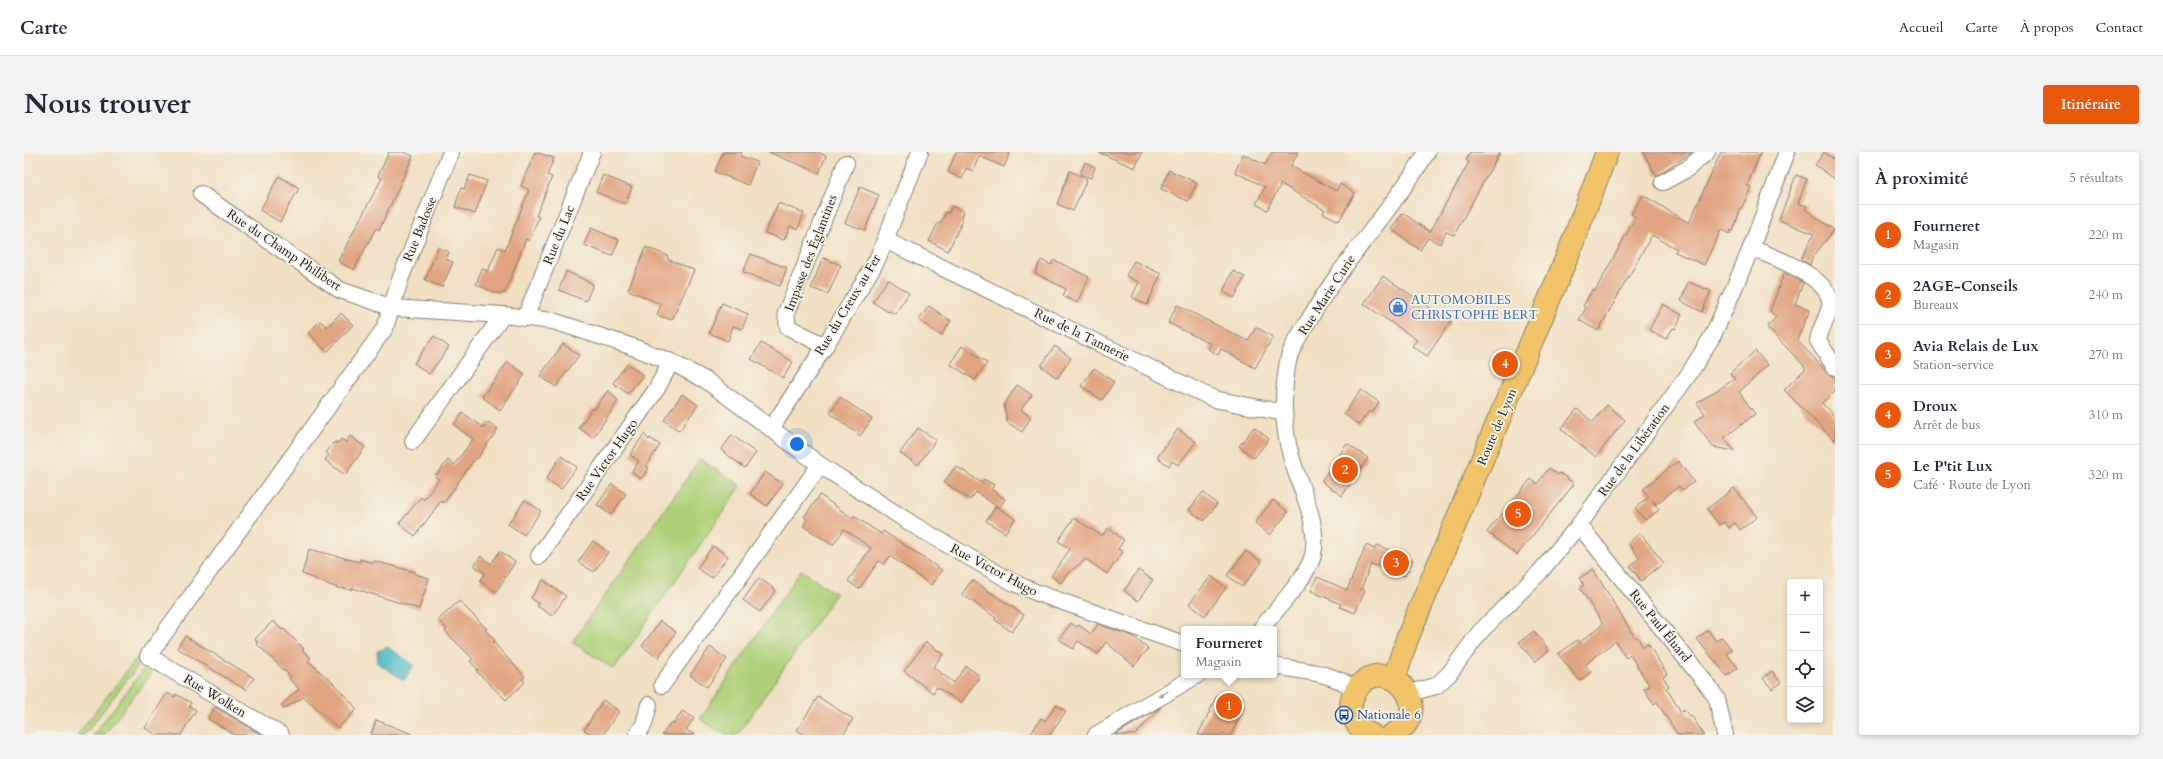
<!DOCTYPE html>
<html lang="fr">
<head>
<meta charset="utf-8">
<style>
  :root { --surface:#fff; --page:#f2f2f3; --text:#1f2937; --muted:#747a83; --line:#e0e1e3; --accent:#ea580c }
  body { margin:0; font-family:Cardo,serif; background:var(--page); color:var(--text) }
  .controls { position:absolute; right:12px; bottom:12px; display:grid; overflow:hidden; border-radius:4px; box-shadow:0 2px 6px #0003 }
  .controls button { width:36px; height:36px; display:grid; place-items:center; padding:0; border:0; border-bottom:1px solid var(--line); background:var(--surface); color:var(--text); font:20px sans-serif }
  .you { position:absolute; left:773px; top:292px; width:14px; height:14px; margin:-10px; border:3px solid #fff; border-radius:50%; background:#1a73e8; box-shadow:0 0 0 6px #1a73e833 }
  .badge { display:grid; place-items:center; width:26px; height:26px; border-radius:50%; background:var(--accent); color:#fff; font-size:13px; font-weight:700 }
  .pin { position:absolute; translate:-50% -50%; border:2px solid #fff; box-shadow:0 1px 4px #0006 }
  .popup { position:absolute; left:1157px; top:474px; width:96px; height:52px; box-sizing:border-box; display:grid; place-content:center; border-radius:4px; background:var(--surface); filter:drop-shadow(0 1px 3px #0005); font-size:13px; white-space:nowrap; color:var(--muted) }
  .popup b { font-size:15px; color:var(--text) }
  .popup::after { content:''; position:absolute; left:50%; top:100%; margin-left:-8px; border:8px solid transparent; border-top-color:var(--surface) }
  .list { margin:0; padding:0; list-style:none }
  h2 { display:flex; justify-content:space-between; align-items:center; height:52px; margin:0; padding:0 16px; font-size:17px }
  h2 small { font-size:13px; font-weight:400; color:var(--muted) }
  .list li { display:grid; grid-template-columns:26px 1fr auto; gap:12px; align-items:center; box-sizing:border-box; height:60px; padding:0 16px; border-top:1px solid var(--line) }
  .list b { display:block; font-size:15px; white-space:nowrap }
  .list p { margin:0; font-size:13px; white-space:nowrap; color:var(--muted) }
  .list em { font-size:13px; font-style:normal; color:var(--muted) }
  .icon { flex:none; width:22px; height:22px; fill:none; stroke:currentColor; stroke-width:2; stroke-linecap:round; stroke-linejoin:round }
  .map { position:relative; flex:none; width:1811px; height:583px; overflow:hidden; border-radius:4px }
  header { display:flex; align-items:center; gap:24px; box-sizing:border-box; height:56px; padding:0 20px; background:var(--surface); border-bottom:1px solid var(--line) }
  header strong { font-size:19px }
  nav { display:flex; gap:22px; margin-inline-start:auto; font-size:14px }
  .intro { display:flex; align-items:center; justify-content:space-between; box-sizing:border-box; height:96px; padding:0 24px }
  h1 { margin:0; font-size:28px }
  .button { padding:10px 18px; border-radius:4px; background:var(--accent); color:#fff; font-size:14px; font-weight:700 }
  main { display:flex; gap:24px; padding:0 24px }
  aside { flex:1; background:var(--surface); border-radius:4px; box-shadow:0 2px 6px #0003 }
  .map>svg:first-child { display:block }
  .green { fill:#aed079; stroke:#65764a }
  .water { fill:#4dbbc5; stroke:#346c70 }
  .building { fill:#e1a581 }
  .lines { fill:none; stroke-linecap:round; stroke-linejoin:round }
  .street-casing { stroke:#867e6f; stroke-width:18 }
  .primary-casing { stroke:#867e6f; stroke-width:24 }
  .street { stroke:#fff; stroke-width:16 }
  .primary { stroke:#f0c369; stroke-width:22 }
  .oneway { fill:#999 }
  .labels { text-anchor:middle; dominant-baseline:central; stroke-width:3.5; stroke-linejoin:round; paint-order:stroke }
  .street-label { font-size:13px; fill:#1c1c1c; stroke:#f7f3e8 }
  .shop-label { font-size:13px; fill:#366cbe; stroke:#f7f3e8; text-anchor:start }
  .transit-label { font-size:13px; fill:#164399; stroke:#f7f3e8; text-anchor:start }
</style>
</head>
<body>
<header>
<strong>Carte</strong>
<nav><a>Accueil</a><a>Carte</a><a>À propos</a><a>Contact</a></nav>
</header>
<div class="intro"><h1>Nous trouver</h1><a class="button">Itinéraire</a></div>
<main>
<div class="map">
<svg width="1811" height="583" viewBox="0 0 1811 583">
  <rect width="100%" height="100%" fill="#f7f3e8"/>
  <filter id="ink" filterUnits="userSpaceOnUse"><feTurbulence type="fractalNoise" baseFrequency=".025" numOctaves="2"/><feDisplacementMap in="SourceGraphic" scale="8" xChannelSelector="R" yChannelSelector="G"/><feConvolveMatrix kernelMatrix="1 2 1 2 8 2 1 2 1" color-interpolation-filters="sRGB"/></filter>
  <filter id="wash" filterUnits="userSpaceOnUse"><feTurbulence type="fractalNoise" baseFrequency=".012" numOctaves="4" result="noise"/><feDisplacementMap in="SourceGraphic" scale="16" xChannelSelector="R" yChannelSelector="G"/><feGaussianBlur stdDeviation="0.9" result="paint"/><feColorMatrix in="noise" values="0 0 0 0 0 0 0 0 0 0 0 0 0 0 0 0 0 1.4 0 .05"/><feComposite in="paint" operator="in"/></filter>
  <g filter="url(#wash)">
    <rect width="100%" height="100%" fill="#f1e0c2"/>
    <g class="green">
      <path d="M676 307 717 334 590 517 548 490Z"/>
      <path d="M777 418 812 442 713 583H701L676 567Z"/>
      <path d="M115 503 120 506 60 583H53Z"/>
      <path d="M123 513 132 515 80 583H69Z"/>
    </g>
    <path class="water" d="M362 494 390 513 380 528 352 510 354 506 353 499 360 497Z"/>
    <g id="blocks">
      <g class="building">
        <path d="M365 0H380L389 4 355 78 352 76 330 118 314 109 358 26 354 24Z"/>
        <path d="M511 0 530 6 523 23 528 25 512 64 515 65 505 89 502 87 481 141H471L452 132 458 117 464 119 474 95 481 98 505 38 497 34Z"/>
        <path d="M699 0H718L716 4 733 10 724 33 691 20Z"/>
        <path d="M744 0H793L802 4 795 21Z"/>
        <path d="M932 0H986L980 15 955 4 949 19 942 16 938 27 924 20Z"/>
        <path d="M1074 0H1118L1111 16Z"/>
        <path d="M1248 0H1274L1267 14 1312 39 1316 32 1331 41 1315 69 1299 61 1301 58 1257 32 1243 58 1232 52 1241 35 1211 20 1219 2 1241 13Z"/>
        <path d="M1446 0H1476L1430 83 1422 80 1416 92 1404 86 1396 98 1367 77 1379 61 1406 80 1445 10 1442 8Z"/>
        <path d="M1619 0H1668L1632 24Z"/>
        <path d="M1697 0H1737L1723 33 1727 35 1718 56H1717L1709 79 1707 78 1706 82 1697 78 1680 113 1651 100 1653 97 1628 83 1574 179 1555 168 1562 156 1559 154 1569 137 1571 139 1612 65 1607 62 1619 43 1665 71Z"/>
        <path d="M1800 0 1811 8V27L1791 13Z"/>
        <path d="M1061 10 1071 15 1067 26 1056 22Z"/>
        <path d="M1145 18 1173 31 1164 49 1137 37Z"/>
        <path d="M1046 19 1063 27 1049 59 1033 52Z"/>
        <path d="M446 23 463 29 451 62 431 55 437 36 440 37Z"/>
        <path d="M579 23 608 35 601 52 572 40Z"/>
        <path d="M1772 23 1783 27 1774 51 1783 54 1781 57 1810 78 1788 106 1786 113 1777 107 1790 82 1755 68Z"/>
        <path d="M255 24 275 36 256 70 236 58Z"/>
        <path d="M836 35 855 43 841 78 821 71Z"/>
        <path d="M754 51 780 61 774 77 766 74 760 88 741 81Z"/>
        <path d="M928 54 940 60 937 67 939 68 924 99 905 89 914 71 916 72 922 60 925 61Z"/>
        <path d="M567 76 595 88 588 104 560 93Z"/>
        <path d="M414 95 425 100 422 107 429 110 418 135 401 128Z"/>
        <path d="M622 95 644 104 643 107 670 118 648 168 633 163 637 152 604 138Z"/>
        <path d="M727 102 763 116 756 134 719 120Z"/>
        <path d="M799 106 817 113 804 142 787 136Z"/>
        <path d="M1017 108 1027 113 1030 108 1065 125 1053 151 1039 144 1042 137 1011 121Z"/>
        <path d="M1110 109 1137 122 1123 153 1108 145 1115 130 1102 124Z"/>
        <path d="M542 119 569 132 562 149 535 138Z"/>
        <path d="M1209 119 1221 125 1210 146 1199 139Z"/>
        <path d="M1760 121 1779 131 1771 152 1786 158 1773 188 1803 220 1811 226V239L1798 251 1811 265V289L1760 238 1782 216 1743 175 1752 165 1746 159Z"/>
        <path d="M1359 124 1427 170 1403 204 1388 194 1393 188 1340 152Z"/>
        <path d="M864 127 885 141 871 162 865 159 864 160 849 150Z"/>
        <path d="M1664 130 1687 139 1678 160 1657 149Z"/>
        <path d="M698 151 724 162 718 177 709 174 704 189 685 181Z"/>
        <path d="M1639 152 1658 163 1651 177 1649 176 1642 187 1625 178Z"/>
        <path d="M1153 153 1224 189 1232 175 1249 185 1231 216 1197 197 1194 203 1184 197 1187 192 1144 171Z"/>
        <path d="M905 154 927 169 917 184 895 168Z"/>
        <path d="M317 161 329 173 303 200 284 181 296 169 303 175Z"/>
        <path d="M410 184 425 195 405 222 390 211Z"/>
        <path d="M737 191 769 210 759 226 727 207Z"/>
        <path d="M539 192 555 203 532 235 516 224Z"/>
        <path d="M938 194 963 211 951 228 926 212Z"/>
        <path d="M1031 194 1047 206 1033 226 1017 214Z"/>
        <path d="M1731 199 1744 213 1715 240 1731 262 1700 286 1710 299 1689 295 1670 270 1681 262 1673 251 1711 227 1706 221Z"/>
        <path d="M484 210 501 222 476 258 458 245Z"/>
        <path d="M603 212 619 223 604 242 589 231Z"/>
        <path d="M1070 216 1090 230 1078 248 1057 234Z"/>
        <path d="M993 233 1008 243 997 258 1007 265 998 280 983 270 980 253Z"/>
        <path d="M584 238 594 249 569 286 555 276 568 256 570 258Z"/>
        <path d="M1337 238 1355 250 1348 261 1345 259 1335 273 1320 262Z"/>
        <path d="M658 242 674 253 655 279 640 268Z"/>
        <path d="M816 245 848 267 836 284 806 261Z"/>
        <path d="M1583 253 1601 268 1572 305 1537 277 1553 257 1569 270Z"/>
        <path d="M439 261 460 276 464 270 474 277 453 307 451 306 420 351 417 349 391 384 375 372 397 345 400 348 415 327 411 325 424 308 430 313 449 287 430 273Z"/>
        <path d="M1230 275 1245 287 1230 306 1215 294Z"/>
        <path d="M894 276 912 288 894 313 876 301Z"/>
        <path d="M1154 277 1172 290 1154 313 1148 309 1145 314 1133 305Z"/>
        <path d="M620 282 625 288 626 286 636 293 622 314 625 316 617 327 608 320 615 309 606 303Z"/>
        <path d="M708 283 732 301 721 316 697 298Z"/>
        <path d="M326 284 341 295 321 323 301 308 305 303 302 301 309 291 315 290 317 287 322 290Z"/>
        <path d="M1323 292 1344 306 1318 344 1297 329Z"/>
        <path d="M537 304 553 315 537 337 522 327Z"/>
        <path d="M1654 309 1670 330 1658 338 1655 334 1632 352 1628 348 1635 358 1621 368 1611 356 1625 345 1619 337Z"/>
        <path d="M932 314 958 331 960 327 970 333 967 337 981 347 975 356 952 340 946 348 920 330Z"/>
        <path d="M1525 316 1534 323 1536 321 1550 332 1493 403 1463 380 1507 327 1513 332Z"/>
        <path d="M741 320 759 332 743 354 726 342Z"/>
        <path d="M588 332 602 342 587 363 573 353Z"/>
        <path d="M1710 336 1733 365 1716 378 1711 371 1705 376 1700 370 1695 373 1683 357Z"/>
        <path d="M1179 340 1193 352 1180 369 1165 358Z"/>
        <path d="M796 343 828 366 830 364 857 382 859 379 918 418 907 433 866 404 860 413 855 409 835 437 824 429 847 396 820 377 809 393 779 374 783 367 780 365Z"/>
        <path d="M501 348 517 359 500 383 484 372Z"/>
        <path d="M1249 348 1264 360 1246 383 1231 371Z"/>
        <path d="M972 354 991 367 981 381 962 369Z"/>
        <path d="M1050 366 1078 384 1084 376 1100 388 1094 397 1099 400 1083 422 1062 407 1043 422 1037 431 1027 424 1046 397 1034 389Z"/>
        <path d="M1616 381 1640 411 1617 429 1606 414 1615 406 1604 391Z"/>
        <path d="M569 389 584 400 570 420 554 410Z"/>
        <path d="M1342 393 1351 397 1353 393 1389 408 1381 424 1347 412 1337 437 1341 438 1331 461 1316 455 1317 452 1287 439 1293 425 1323 438Z"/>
        <path d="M689 394 704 404 688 426 673 416Z"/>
        <path d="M285 397 336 410V407L349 411 350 409 391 420V422L405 426 395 457 329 436 328 438 317 436 316 437 278 422Z"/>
        <path d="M476 399 491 410 472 440 456 429 461 421 450 414 457 404 467 412Z"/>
        <path d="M1222 399 1238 410 1218 435 1203 423Z"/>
        <path d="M1569 417 1611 486 1613 485 1619 495 1624 492 1643 522 1639 525 1645 534 1642 536 1657 560 1660 557 1665 564 1667 563 1680 583H1654L1633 550 1630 552 1620 537 1626 534 1606 503 1602 506 1591 489 1561 513 1567 520 1556 529 1534 502 1553 488 1555 491 1579 472 1556 436 1560 433 1556 426Z"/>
        <path d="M1114 418 1129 428 1114 449 1100 439Z"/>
        <path d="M1187 424 1202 436 1181 464 1165 452Z"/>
        <path d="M735 426 752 438 736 460 719 448Z"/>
        <path d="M519 428 542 444 528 464 513 454 515 452 507 446Z"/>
        <path d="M948 428 1000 463 988 480 971 468 972 466 938 442Z"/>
        <path d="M435 449 463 477 461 478 471 488 469 490 501 525 498 527 501 530 482 548 452 519 454 518 446 509 449 507 421 479 423 477 414 468Z"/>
        <path d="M249 469 258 478 260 477 280 497 278 498 287 506 284 509 309 531 333 557 314 576 280 545 260 557 257 553 275 537 265 527 267 525 232 491 234 490 231 487Z"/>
        <path d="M636 469 652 480 634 506 618 494Z"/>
        <path d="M1047 471 1053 475 1055 473 1067 482 1074 472 1109 484 1124 497 1110 514 1082 490 1074 502 1054 489 1049 497 1035 487Z"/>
        <path d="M1684 478 1692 489 1698 485 1708 498 1703 502 1714 516 1703 524 1673 487Z"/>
        <path d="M1510 479 1525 498 1511 510 1495 490Z"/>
        <path d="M161 484 230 526 222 538 153 496Z"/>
        <path d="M902 490 919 502 909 515 930 531 942 514 956 524 937 551 913 535 909 541 880 519Z"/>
        <path d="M686 495 703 507 683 535 666 523Z"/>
        <path d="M1748 519 1757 531 1748 537 1739 526Z"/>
        <path d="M143 541 151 545 152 542 167 551 165 554 172 558 157 583H133L121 576Z"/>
        <path d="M1194 542 1220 555 1207 583H1174Z"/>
        <path d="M794 545 829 567 819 583H781L773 578Z"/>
        <path d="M579 548 595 559 579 583H569L560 578Z"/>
        <path d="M1032 553 1042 559 1026 583H1006L1017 566 1021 569Z"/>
        <path d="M191 555 238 583H211L184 567Z"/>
        <path d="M1137 555 1111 583H1091Z"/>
        <path d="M658 559 670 566 662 578 671 583H638L647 570 650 572Z"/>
        <path d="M352 568 388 582V583H347Z"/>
      </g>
    </g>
  </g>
  <g filter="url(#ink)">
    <use href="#blocks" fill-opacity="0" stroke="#867e6f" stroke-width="1"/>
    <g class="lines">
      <defs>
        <g id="street">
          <path d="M1639 30 1663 17 1683 0"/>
          <path d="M177 42 316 138 369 156 479 163 529 169 606 194 647 210 683 229 796 313 893 375 990 431 1016 442 1160 492"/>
          <path d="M861 88 1190 247 1260 261"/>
          <path d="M1727 96C1747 104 1810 126 1806 154 1804 166 1796 176 1794 189L1811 215"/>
          <path d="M501 166 568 0"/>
          <path d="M801 194 764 175 762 161 822 11"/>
          <path d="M747 277 801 194 853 108 896 0"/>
          <path d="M389 289 479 163"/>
          <path d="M1555 373 1685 535 1693 547 1701 583"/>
          <path d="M515 404 632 238 647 210"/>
          <path d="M1237 477C1250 460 1285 423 1289 403 1296 370 1275 335 1267 304 1258 273 1258 237 1265 205 1269 192 1278 179 1285 168 1319 108 1368 59 1403 0"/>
          <path d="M1250 514C1279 519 1308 520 1332 538"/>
          <path d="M638 533 796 313"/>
          <path d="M1385 541 1412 534 1425 522 1456 480 1515 421 1555 373 1665 222 1689 183 1708 141 1727 96 1763 0"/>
          <path d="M257 583 124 504 361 176 377 125 427 0"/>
          <path d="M613 583 620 572 625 553"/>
          <path d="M1072 583 1173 523"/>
        </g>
        <g id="primary">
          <path d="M1370 527 1383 487 1545 100 1583 0"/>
          <path d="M1348 583C1337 579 1329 569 1327 558 1326 549 1330 540 1336 533 1366 501 1415 559 1368 583"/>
        </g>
      </defs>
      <use href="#street" class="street-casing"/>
      <use href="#primary" class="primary-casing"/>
      <use href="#street" class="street"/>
      <use href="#primary" class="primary"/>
    </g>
    <defs><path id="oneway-solid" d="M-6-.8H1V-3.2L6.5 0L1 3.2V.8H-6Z"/></defs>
    <use class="oneway" href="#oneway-solid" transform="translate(1139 542) rotate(149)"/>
  </g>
  <defs>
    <symbol id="shop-ring" viewBox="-11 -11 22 22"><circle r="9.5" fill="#f7f3e8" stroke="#3f7fe0" stroke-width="1.5"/><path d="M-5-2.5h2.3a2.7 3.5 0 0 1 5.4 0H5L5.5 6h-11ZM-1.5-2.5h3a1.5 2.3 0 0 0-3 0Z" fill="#3f7fe0"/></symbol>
    <symbol id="bus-ring" viewBox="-11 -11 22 22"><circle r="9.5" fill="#f7f3e8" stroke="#1a4fb4" stroke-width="1.5"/><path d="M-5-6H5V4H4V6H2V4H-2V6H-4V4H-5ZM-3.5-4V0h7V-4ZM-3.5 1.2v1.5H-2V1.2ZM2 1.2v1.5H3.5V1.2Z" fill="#1a4fb4"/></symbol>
  </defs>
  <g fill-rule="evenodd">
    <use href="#shop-ring" x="1364" y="145" width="20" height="20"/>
    <use href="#bus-ring" x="1310" y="553" width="20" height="20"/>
  </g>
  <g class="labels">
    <g class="street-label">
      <text transform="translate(396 77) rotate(-68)">Rue Badosse</text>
      <text transform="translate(535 83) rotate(-68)">Rue du Lac</text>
      <text transform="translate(260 98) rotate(34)">Rue du Champ Philibert</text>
      <text transform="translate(787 101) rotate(-69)">Impasse des Églantines</text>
      <text transform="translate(1303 143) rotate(-57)">Rue Marie Curie</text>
      <text transform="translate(824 153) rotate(-59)">Rue du Creux au Fer</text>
      <text transform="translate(1058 183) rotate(26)">Rue de la Tannerie</text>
      <text transform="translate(1473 275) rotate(-67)">Route de Lyon</text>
      <text transform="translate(1610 298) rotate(-54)">Rue de la Libération</text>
      <text transform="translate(583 308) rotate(-55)">Rue Victor Hugo</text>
      <text transform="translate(970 418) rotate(28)">Rue Victor Hugo</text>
      <text transform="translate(1636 474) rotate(51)">Rue Paul Éluard</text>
      <text transform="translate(191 544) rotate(31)">Rue Wolken</text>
    </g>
    <g class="shop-label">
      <text x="1387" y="148">AUTOMOBILES<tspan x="1387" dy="15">CHRISTOPHE BERT</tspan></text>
    </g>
    <g class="transit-label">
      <text x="1333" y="563">Nationale 6</text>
    </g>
  </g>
</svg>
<div class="controls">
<button>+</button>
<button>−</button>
<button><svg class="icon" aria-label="locate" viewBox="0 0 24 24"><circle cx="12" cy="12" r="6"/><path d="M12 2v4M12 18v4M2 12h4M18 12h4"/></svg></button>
<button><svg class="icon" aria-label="layers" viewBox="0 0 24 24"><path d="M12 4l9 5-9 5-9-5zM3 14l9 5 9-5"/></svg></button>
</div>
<div class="you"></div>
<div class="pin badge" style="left:1205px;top:554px">1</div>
<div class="popup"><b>Fourneret</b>Magasin</div>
<div class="pin badge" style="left:1321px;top:318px">2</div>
<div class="pin badge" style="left:1372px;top:411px">3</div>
<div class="pin badge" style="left:1481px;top:212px">4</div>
<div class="pin badge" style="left:1494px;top:362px">5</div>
</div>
<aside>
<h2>À proximité<small>5 résultats</small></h2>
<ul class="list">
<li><span class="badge">1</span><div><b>Fourneret</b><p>Magasin</p></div><em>220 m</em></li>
<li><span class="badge">2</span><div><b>2AGE-Conseils</b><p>Bureaux</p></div><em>240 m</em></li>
<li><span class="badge">3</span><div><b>Avia Relais de Lux</b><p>Station-service</p></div><em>270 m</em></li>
<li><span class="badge">4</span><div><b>Droux</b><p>Arrêt de bus</p></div><em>310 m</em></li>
<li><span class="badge">5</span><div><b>Le P'tit Lux</b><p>Café · Route de Lyon</p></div><em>320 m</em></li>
</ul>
</aside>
</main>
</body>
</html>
